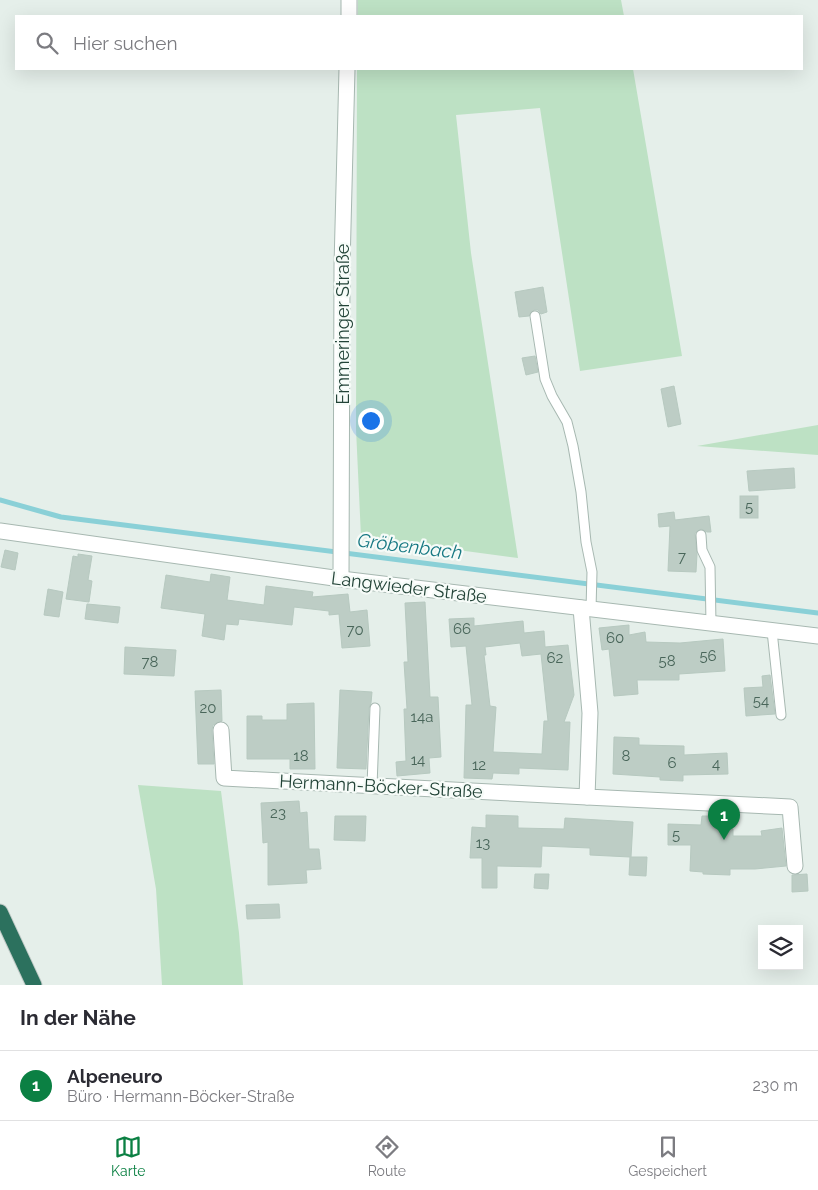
<!DOCTYPE html>
<html lang="de">
<head>
<meta charset="utf-8">
<style>
  :root { --surface:#fff; --page:#f7f7f7; --text:#2b2b33; --muted:#7c7c81; --line:#e1e1e2; --accent:#0b8043 }
  body { margin:0; font-family:Raleway,sans-serif; background:var(--page); color:var(--text) }
  .controls { position:absolute; right:15px; bottom:15px; display:grid; overflow:hidden; border-radius:0px; box-shadow:0 5px 20px #0002 }
  .controls button { width:45px; height:45px; display:grid; place-items:center; padding:0; border:0; border-bottom:1px solid var(--line); background:var(--surface); color:var(--text); font:25px sans-serif }
  .you { position:absolute; left:370px; top:420px; width:18px; height:18px; margin:-12px; border:4px solid #fff; border-radius:50%; background:#1a73e8; box-shadow:0 0 0 8px #1a73e833 }
  .badge { display:grid; place-items:center; width:32px; height:32px; border-radius:50%; background:var(--accent); color:#fff; font-size:16px; font-weight:700 }
  .pin { position:absolute; translate:-50% -41px; filter:drop-shadow(0 1px 2px #0008) }
  .pin::after { content:''; position:absolute; top:26px; width:18px; height:15px; background:inherit; clip-path:polygon(0 0,100% 0,50% 100%) }
  .list { margin:0; padding:0; list-style:none }
  h2 { display:flex; justify-content:space-between; align-items:center; height:65px; margin:0; padding:0 20px; font-size:21px }
  h2 small { font-size:16px; font-weight:400; color:var(--muted) }
  .list li { display:grid; grid-template-columns:32px 1fr auto; gap:15px; align-items:center; box-sizing:border-box; height:70px; padding:0 20px; border-top:1px solid var(--line) }
  .list b { display:block; font-size:19px; white-space:nowrap }
  .list p { margin:0; font-size:16px; white-space:nowrap; color:var(--muted) }
  .list em { font-size:16px; font-style:normal; color:var(--muted) }
  .icon { flex:none; width:28px; height:28px; fill:none; stroke:currentColor; stroke-width:2; stroke-linecap:round; stroke-linejoin:round }
  .map { position:relative; flex:none; width:818px; height:985px; overflow:hidden }
  .search { position:absolute; background:var(--surface); box-shadow:0 5px 20px #0002; left:15px; right:15px; top:15px; height:55px; display:flex; align-items:center; gap:12px; box-sizing:border-box; padding:0 18px; border-radius:0px; color:var(--muted); font-size:19px }
  .sheet { height:135px; background:var(--surface) }
  nav { display:flex; justify-content:space-around; align-items:center; box-sizing:border-box; height:70px; border-top:1px solid var(--line); background:var(--surface); font-size:14px; color:var(--muted) }
  nav a { display:grid; justify-items:center; gap:2px }
  nav .on { color:var(--accent) }
  .map>svg:first-child { display:block }
  .green { fill:#bde1c4 }
  .lines { fill:none; stroke-linecap:round; stroke-linejoin:round }
  .stream { stroke:#8ad0d7; stroke-width:5 }
  .building { fill:#bdcdc5; stroke:#b7c9c0; fill-rule:evenodd }
  .lane-casing { stroke:#a7b8b1; stroke-width:11 }
  .street-casing { stroke:#a7b8b1; stroke-width:17 }
  .highway-casing { stroke:#c1cac7; stroke-width:17 }
  .lane { stroke:#fff; stroke-width:9 }
  .street { stroke:#fff; stroke-width:15 }
  .highway { stroke:#2c715e; stroke-width:15 }
  .labels { text-anchor:middle; dominant-baseline:central; stroke-width:4.5; stroke-linejoin:round; paint-order:stroke }
  .number-label { font-size:15px; fill:#49665a }
  .street-label { font-size:18px; fill:#224337; stroke:#f6fbf8 }
  .water-label { font-size:19px; font-style:italic; fill:#187983; stroke:#f6fbf8 }
</style>
</head>
<body>
<div class="map">
<svg width="818" height="985" viewBox="0 0 818 985">
  <rect width="100%" height="100%" fill="#e5efea"/>
  <g class="green">
    <path d="M358 0H621L624 16H358Z"/>
    <path d="M357 69H633L682 356 580 371 540 108 456 115 471 253 518 558 361 537 356 429Z"/>
    <path d="M818 425V455L697 446Z"/>
    <path d="M138 785 221 791 239 933 243 985H162L156 889Z"/>
  </g>
  <g class="lines">
    <path class="stream" d="M0 500 61 517 818 613"/>
  </g>
  <g class="building">
    <path d="M543 287 547 312 541 314 538 310H534L529 316 519 317 515 292Z"/>
    <path d="M535 356 538 372 526 375 522 358Z"/>
    <path d="M674 386 681 424 668 427 661 389Z"/>
    <path d="M794 468 795 488 749 491 747 471Z"/>
    <rect x="740" y="496" width="18" height="22"/>
    <path d="M674 512 675 520 709 516 711 532H707L701 529 695 533 697 554 696 572 668 571 670 526 659 527 658 514Z"/>
    <path d="M5 550 18 553 15 570 1 567Z"/>
    <path d="M78 554 92 556 88 580 92 581 89 602 66 599 73 556 78 557Z"/>
    <path d="M211 574 230 577 227 600 264 605 266 586 313 592 312 597 348 594 350 612 367 610 370 646 342 648 339 614 329 615V611L294 607 292 625 239 619 238 625 226 624 224 640 202 636 205 614 161 608 166 575 210 582Z"/>
    <path d="M48 589 63 592 59 617 44 615Z"/>
    <path d="M425 602 430 697H438L441 757 429 758 430 773 397 776 396 762 406 761 404 709H407L404 662H408L405 603Z"/>
    <path d="M87 604 120 607 118 623 85 619Z"/>
    <path d="M474 618V626L523 621 524 633 544 631 545 647 568 645 574 695 564 722H570L568 770 519 768V774L493 773 492 779 464 778 466 705H472L466 646 451 647 449 619ZM520 643 522 656 541 654 548 721H544L542 754 493 752 496 707 490 706 484 655H486L485 647Z"/>
    <path d="M629 625V635L645 632 646 642 680 643 723 639 725 671 679 674V680H637L638 694 614 696 609 649 602 650 599 628Z"/>
    <path d="M125 647 176 650 174 676 124 674Z"/>
    <path d="M770 675 775 714 746 716 744 688 763 687 762 676Z"/>
    <path d="M221 690 222 721 213 725 212 730 214 764H198L195 691Z"/>
    <path d="M340 690 372 692 371 703 369 708 366 769 337 768Z"/>
    <path d="M314 703 315 769H290V759H247V716H262V720H287V704Z"/>
    <path d="M614 737 639 738V745L684 746V755L727 753 728 774 683 775V781L660 780V777L613 774Z"/>
    <path d="M299 801 300 813 307 812 309 849H319L321 869 306 870 307 883 268 885V842L263 843 261 803Z"/>
    <path d="M486 815 518 816V828L564 829 565 818 633 822 631 857H647L646 876 629 875 630 857 590 855V848L542 846 541 867 497 866V888H482V858H470L472 827 486 828Z"/>
    <path d="M335 816H366L365 841 334 840Z"/>
    <path d="M702 816H715L714 828 733 829V836H762L761 831 782 828 786 866 755 869H730V875L703 874V872L690 871 691 845H668V824L701 825Z"/>
    <path d="M535 874H549L548 889 534 888Z"/>
    <path d="M807 874 808 891 792 892V875Z"/>
    <path d="M279 904 280 918 247 919 246 905Z"/>
  </g>
  <g class="lines">
    <defs>
      <g id="lane">
        <path d="M535 316 545 379 552 396 567 422 573 446 581 492 586 542 592 572 591 609"/>
        <path d="M701 535 702 550 710 567 711 624"/>
        <path d="M772 631 781 715"/>
        <path d="M372 786 375 708"/>
      </g>
      <g id="street">
        <path d="M349 16V0"/>
        <path d="M0 531 341 579 818 636"/>
        <path d="M341 579 342 266 347 69"/>
        <path d="M581 608 590 713 587 797 790 807 795 866"/>
        <path d="M221 730 224 778 587 797"/>
      </g>
      <path id="highway" d="M0 912 34 985"/>
    </defs>
    <use href="#lane" class="lane-casing"/>
    <use href="#street" class="street-casing"/>
    <use href="#highway" class="highway-casing"/>
    <use href="#lane" class="lane"/>
    <use href="#street" class="street"/>
    <use href="#highway" class="highway"/>
  </g>
  <g class="labels">
    <g class="number-label">
      <text x="749" y="507">5</text>
      <text x="682" y="557">7</text>
      <text x="462" y="629">66</text>
      <text x="355" y="630">70</text>
      <text x="615" y="638">60</text>
      <text x="708" y="656">56</text>
      <text x="555" y="658">62</text>
      <text x="667" y="661">58</text>
      <text x="150" y="662">78</text>
      <text x="761" y="701">54</text>
      <text x="208" y="708">20</text>
      <text x="422" y="717">14a</text>
      <text x="301" y="756">18</text>
      <text x="626" y="756">8</text>
      <text x="418" y="760">14</text>
      <text x="672" y="763">6</text>
      <text x="716" y="764">4</text>
      <text x="479" y="765">12</text>
      <text x="278" y="813">23</text>
      <text x="676" y="835">5</text>
      <text x="483" y="843">13</text>
    </g>
    <g class="street-label">
      <text transform="translate(342 324) rotate(-90)">Emmeringer Straße</text>
      <text transform="translate(409 587) rotate(7)">Langwieder Straße</text>
      <text transform="translate(381 786) rotate(3)">Hermann-Böcker-Straße</text>
    </g>
    <g class="water-label">
      <text transform="translate(410 546) rotate(7)">Gröbenbach</text>
    </g>
  </g>
</svg>
<div class="controls">
<button><svg class="icon" aria-label="layers" viewBox="0 0 24 24"><path d="M12 4l9 5-9 5-9-5zM3 14l9 5 9-5"/></svg></button>
</div>
<div class="you"></div>
<div class="pin badge" style="left:724px;top:840px">1</div>
<div class="search"><svg class="icon" aria-label="search" viewBox="0 0 24 24"><circle cx="10" cy="10" r="6"/><path d="M15 15l6 6"/></svg>Hier suchen</div>
</div>
<section class="sheet">
<h2>In der Nähe<small></small></h2>
<ul class="list">
<li><span class="badge">1</span><div><b>Alpeneuro</b><p>Büro · Hermann-Böcker-Straße</p></div><em>230 m</em></li>
</ul>
</section>
<nav>
<a class="on"><svg class="icon" aria-label="map" viewBox="0 0 24 24"><path d="M3 6l6-2 6 2 6-2v14l-6 2-6-2-6 2zM9 4v14M15 6v14"/></svg>Karte</a>
<a><svg class="icon" aria-label="directions" viewBox="0 0 24 24"><path d="M12 3l9 9-9 9-9-9zM9 14v-3h6M13 9l2 2-2 2"/></svg>Route</a>
<a><svg class="icon" aria-label="saved" viewBox="0 0 24 24"><path d="M7 4h10v16l-5-4-5 4z"/></svg>Gespeichert</a>
</nav>
</body>
</html>
